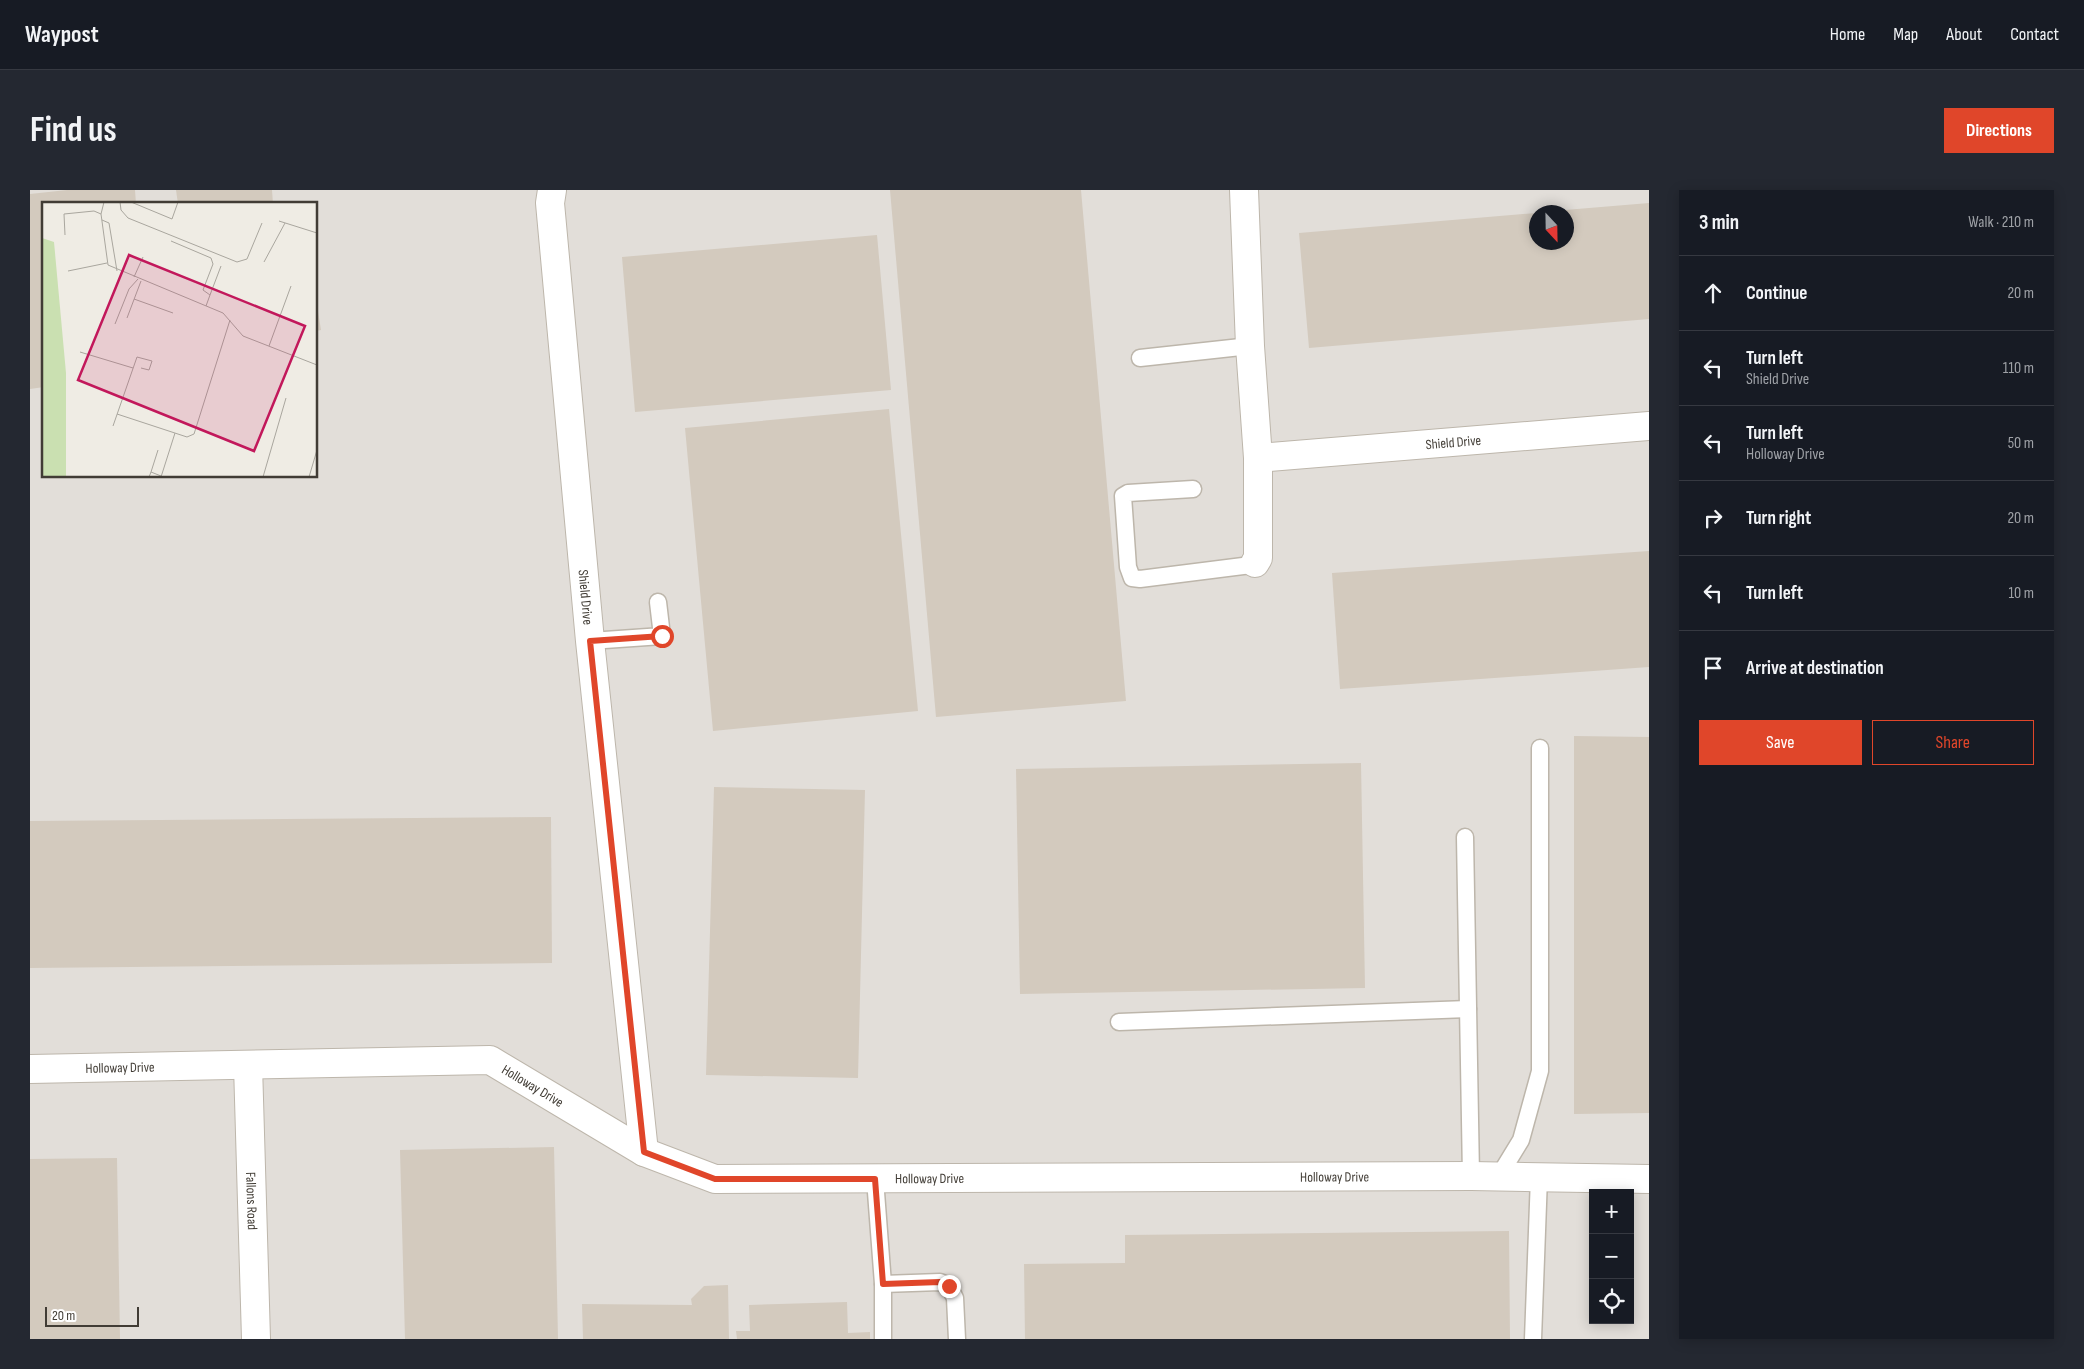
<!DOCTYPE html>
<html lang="en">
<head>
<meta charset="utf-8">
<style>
  :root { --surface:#171b24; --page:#242831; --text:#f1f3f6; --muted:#9ea1a6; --line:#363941; --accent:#e0462a }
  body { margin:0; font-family:"Sofia Sans Condensed",sans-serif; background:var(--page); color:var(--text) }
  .controls { position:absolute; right:15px; bottom:15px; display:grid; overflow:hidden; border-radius:0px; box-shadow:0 2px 12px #0003 }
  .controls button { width:45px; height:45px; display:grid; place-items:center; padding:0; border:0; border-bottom:1px solid var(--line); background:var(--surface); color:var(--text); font:25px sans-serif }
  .compass { position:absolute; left:1499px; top:15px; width:45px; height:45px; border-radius:50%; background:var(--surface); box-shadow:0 2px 12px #0003; rotate:158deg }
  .scale { position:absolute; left:15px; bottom:12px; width:94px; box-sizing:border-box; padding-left:5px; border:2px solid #413c35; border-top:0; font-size:14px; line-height:18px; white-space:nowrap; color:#413c35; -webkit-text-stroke:4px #fff; paint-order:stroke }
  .stop { position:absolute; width:15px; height:15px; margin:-11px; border:4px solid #e0462a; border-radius:50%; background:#fff }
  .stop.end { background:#e0462a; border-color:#fff; box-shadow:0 1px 5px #0008 }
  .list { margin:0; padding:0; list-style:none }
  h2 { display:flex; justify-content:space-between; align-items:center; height:65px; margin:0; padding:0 20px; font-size:21px }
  h2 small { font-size:16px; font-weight:400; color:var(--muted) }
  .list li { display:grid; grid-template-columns:32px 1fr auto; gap:15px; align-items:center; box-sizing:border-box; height:75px; padding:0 20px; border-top:1px solid var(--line) }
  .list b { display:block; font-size:19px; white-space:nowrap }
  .list p { margin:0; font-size:16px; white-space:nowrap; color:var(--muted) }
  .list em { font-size:16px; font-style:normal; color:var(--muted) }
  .actions { display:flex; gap:10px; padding:15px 20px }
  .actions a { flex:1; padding:11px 0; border:1px solid var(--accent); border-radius:0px; text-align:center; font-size:18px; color:var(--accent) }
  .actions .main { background:var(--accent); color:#fff }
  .icon { flex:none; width:28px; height:28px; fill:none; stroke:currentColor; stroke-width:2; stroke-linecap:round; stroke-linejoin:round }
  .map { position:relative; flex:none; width:1619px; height:1149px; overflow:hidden; border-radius:0px }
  header { display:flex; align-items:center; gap:30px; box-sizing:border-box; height:70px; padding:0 25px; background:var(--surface); border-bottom:1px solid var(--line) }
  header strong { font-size:24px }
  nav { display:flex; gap:28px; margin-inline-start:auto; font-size:18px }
  .intro { display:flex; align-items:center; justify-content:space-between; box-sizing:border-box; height:120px; padding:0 30px }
  h1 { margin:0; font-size:35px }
  .button { padding:12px 22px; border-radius:0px; background:var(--accent); color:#fff; font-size:18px; font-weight:700 }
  main { display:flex; gap:30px; padding:0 30px }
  aside { flex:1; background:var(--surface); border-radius:0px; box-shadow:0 2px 12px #0003 }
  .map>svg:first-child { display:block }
  .industrial { fill:#e2ded9; fill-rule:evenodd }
  .building { fill:#d3cabe }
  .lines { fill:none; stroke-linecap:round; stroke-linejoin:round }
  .service-casing { stroke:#bdb6ab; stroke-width:19 }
  .minor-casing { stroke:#bdb6ab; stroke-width:30 }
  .service { stroke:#fff; stroke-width:16 }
  .minor { stroke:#fff; stroke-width:28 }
  .route { stroke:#e0462a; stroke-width:6 }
  .labels { text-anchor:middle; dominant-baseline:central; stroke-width:4; stroke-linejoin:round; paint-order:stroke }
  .street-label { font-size:14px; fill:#413c35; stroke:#fff }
  .inset-road { fill:none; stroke:#a9a69e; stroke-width:1 }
  .view { fill:#c2185b; fill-opacity:0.15; stroke:#c2185b; stroke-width:2.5 }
  .inset-edge { fill:none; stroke:#413c35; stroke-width:2.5 }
</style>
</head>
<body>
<header>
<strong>Waypost</strong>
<nav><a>Home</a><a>Map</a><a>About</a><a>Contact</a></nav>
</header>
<div class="intro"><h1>Find us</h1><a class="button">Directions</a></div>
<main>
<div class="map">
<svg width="1619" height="1149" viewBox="0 0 1619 1149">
  <rect width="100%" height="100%" fill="#efece4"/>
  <path class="industrial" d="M0 0H1619V1149H0ZM14 14H286V286H14ZM1506 22H1536V52H1506ZM1563 1003H1600V1130H1563Z"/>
  <g class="building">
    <path d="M37 0H105L106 14H14V197L0 199V4Z"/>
    <path d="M146 0H242L243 14H148Z"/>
    <path d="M860 0H1051L1096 511 906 527Z"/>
    <path d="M1619 13V129L1279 158 1269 43 1506 23V52H1536V22L1523 21Z"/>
    <path d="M847 45 861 200 605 222 592 67Z"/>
    <path d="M286 109 291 140 286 141Z"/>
    <path d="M859 219 888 521 683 541 655 238Z"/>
    <path d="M1619 361V477L1310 499 1302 383Z"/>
    <path d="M1544 546 1619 547V923L1544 924Z"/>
    <path d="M1331 573 1335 798 990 804 986 579Z"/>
    <path d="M684 597 835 600 828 888 676 885Z"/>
    <path d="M521 627 522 773 0 778V631Z"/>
    <path d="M524 957 528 1149H375L370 960Z"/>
    <path d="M87 968 90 1149H0V969Z"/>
    <path d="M1479 1041 1480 1149H995L994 1074 1095 1073V1045Z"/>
    <path d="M698 1095 699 1149H553L552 1114 662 1115 661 1109 674 1096Z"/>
    <path d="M817 1112 818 1143 840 1142V1149H707L706 1141H720L719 1115Z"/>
  </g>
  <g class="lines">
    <defs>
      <g id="service">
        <path d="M1110 168 1220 156"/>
        <path d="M1163 299 1098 303 1093 306 1098 377 1102 388 1110 389 1221 375 1225 373"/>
        <path d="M560 451 632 446 628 412"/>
        <path d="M1435 647 1441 986"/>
        <path d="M1089 832 1438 819"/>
        <path d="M1469 986 1491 950 1510 881V558"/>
        <path d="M845 989 853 1094 910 1092 919 1096 925 1108 927 1149"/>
        <path d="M853 1149V1094"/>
        <path d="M1503 1149 1509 987"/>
      </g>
      <g id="minor">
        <path id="s1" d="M522 0 520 13 560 451 614 962"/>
        <path d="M1214 0 1220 156 1228 268V368L1225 373"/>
        <path id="s2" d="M1228 268 1619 236"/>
        <path id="s3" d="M218 875 226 1149"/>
        <path id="s4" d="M0 879 460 870 614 962 685 989 1441 986 1619 989"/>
      </g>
    </defs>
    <use href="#service" class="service-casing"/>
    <use href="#minor" class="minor-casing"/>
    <use href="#service" class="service"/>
    <use href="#minor" class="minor"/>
  </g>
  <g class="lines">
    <path class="route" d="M632 446 560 451 614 962 685 989H845L853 1094 910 1092 919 1096"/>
  </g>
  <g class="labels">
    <g class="street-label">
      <text stroke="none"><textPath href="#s2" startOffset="196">Shield Drive</textPath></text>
      <text stroke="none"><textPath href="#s1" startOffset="409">Shield Drive</textPath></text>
      <text stroke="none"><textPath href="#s4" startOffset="90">Holloway Drive</textPath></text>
      <text stroke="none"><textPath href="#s4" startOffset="510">Holloway Drive</textPath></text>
      <text stroke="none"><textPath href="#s4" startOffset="1335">Holloway Drive</textPath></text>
      <text stroke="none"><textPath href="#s4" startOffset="930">Holloway Drive</textPath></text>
      <text stroke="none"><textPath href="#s3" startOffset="136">Fallons Road</textPath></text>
    </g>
  </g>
  <g transform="translate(12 12)">
    <rect width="275" height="275" fill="#efece4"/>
    <path d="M0 36 12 40 24 171V275H0Z" fill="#cae0b1"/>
    <path class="inset-road" d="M62 0 59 12 66 63 181 111 201 134 275 163M78 0 79 8 86 16 195 60 205 57 220 21M89 0 130 17 136 0M60 18 67 21 75 69M237 19 275 31M23 33 22 12 52 9 59 12M129 39 169 56 171 62 161 88 168 93 164 104M222 60 243 21M26 69 65 61M92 75 101 55M168 93 179 64M92 97 131 111M85 116 99 79M73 122 87 87 96 77M227 144 249 84M38 150 91 166M75 212 145 235 152 232 188 118M71 224 95 155 110 159 107 168 99 166M109 270 116 248M107 275 109 270 119 274M119 275 133 231M221 275 244 196M267 275 275 248"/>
    <path class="view" d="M87 53 263 124 212 249 36 178Z"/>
    <rect width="275" height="275" class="inset-edge"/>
  </g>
</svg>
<div class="controls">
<button>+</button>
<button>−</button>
<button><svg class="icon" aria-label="locate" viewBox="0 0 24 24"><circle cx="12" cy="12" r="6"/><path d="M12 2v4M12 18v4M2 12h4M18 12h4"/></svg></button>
</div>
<svg class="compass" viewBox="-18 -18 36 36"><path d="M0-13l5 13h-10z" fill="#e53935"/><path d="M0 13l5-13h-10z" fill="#9ea1a6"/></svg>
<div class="scale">20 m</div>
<div class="stop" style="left:632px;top:446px"></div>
<div class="stop end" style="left:919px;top:1096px"></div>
</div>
<aside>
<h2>3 min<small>Walk · 210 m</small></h2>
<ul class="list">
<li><svg class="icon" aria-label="ahead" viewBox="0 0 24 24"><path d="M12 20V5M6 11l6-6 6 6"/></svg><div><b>Continue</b></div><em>20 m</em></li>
<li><svg class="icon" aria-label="left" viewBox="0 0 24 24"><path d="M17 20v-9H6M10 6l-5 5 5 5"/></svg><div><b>Turn left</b><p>Shield Drive</p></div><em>110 m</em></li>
<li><svg class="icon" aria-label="left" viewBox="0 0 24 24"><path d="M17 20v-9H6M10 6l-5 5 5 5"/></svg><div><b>Turn left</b><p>Holloway Drive</p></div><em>50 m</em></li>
<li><svg class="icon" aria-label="right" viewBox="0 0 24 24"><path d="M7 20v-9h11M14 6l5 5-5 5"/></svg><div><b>Turn right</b></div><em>20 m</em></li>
<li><svg class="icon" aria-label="left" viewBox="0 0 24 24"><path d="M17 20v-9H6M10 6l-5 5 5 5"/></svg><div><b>Turn left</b></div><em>10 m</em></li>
<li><svg class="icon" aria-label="arrive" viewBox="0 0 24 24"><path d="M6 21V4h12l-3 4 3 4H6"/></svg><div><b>Arrive at destination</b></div></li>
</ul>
<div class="actions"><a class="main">Save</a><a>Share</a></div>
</aside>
</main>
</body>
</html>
